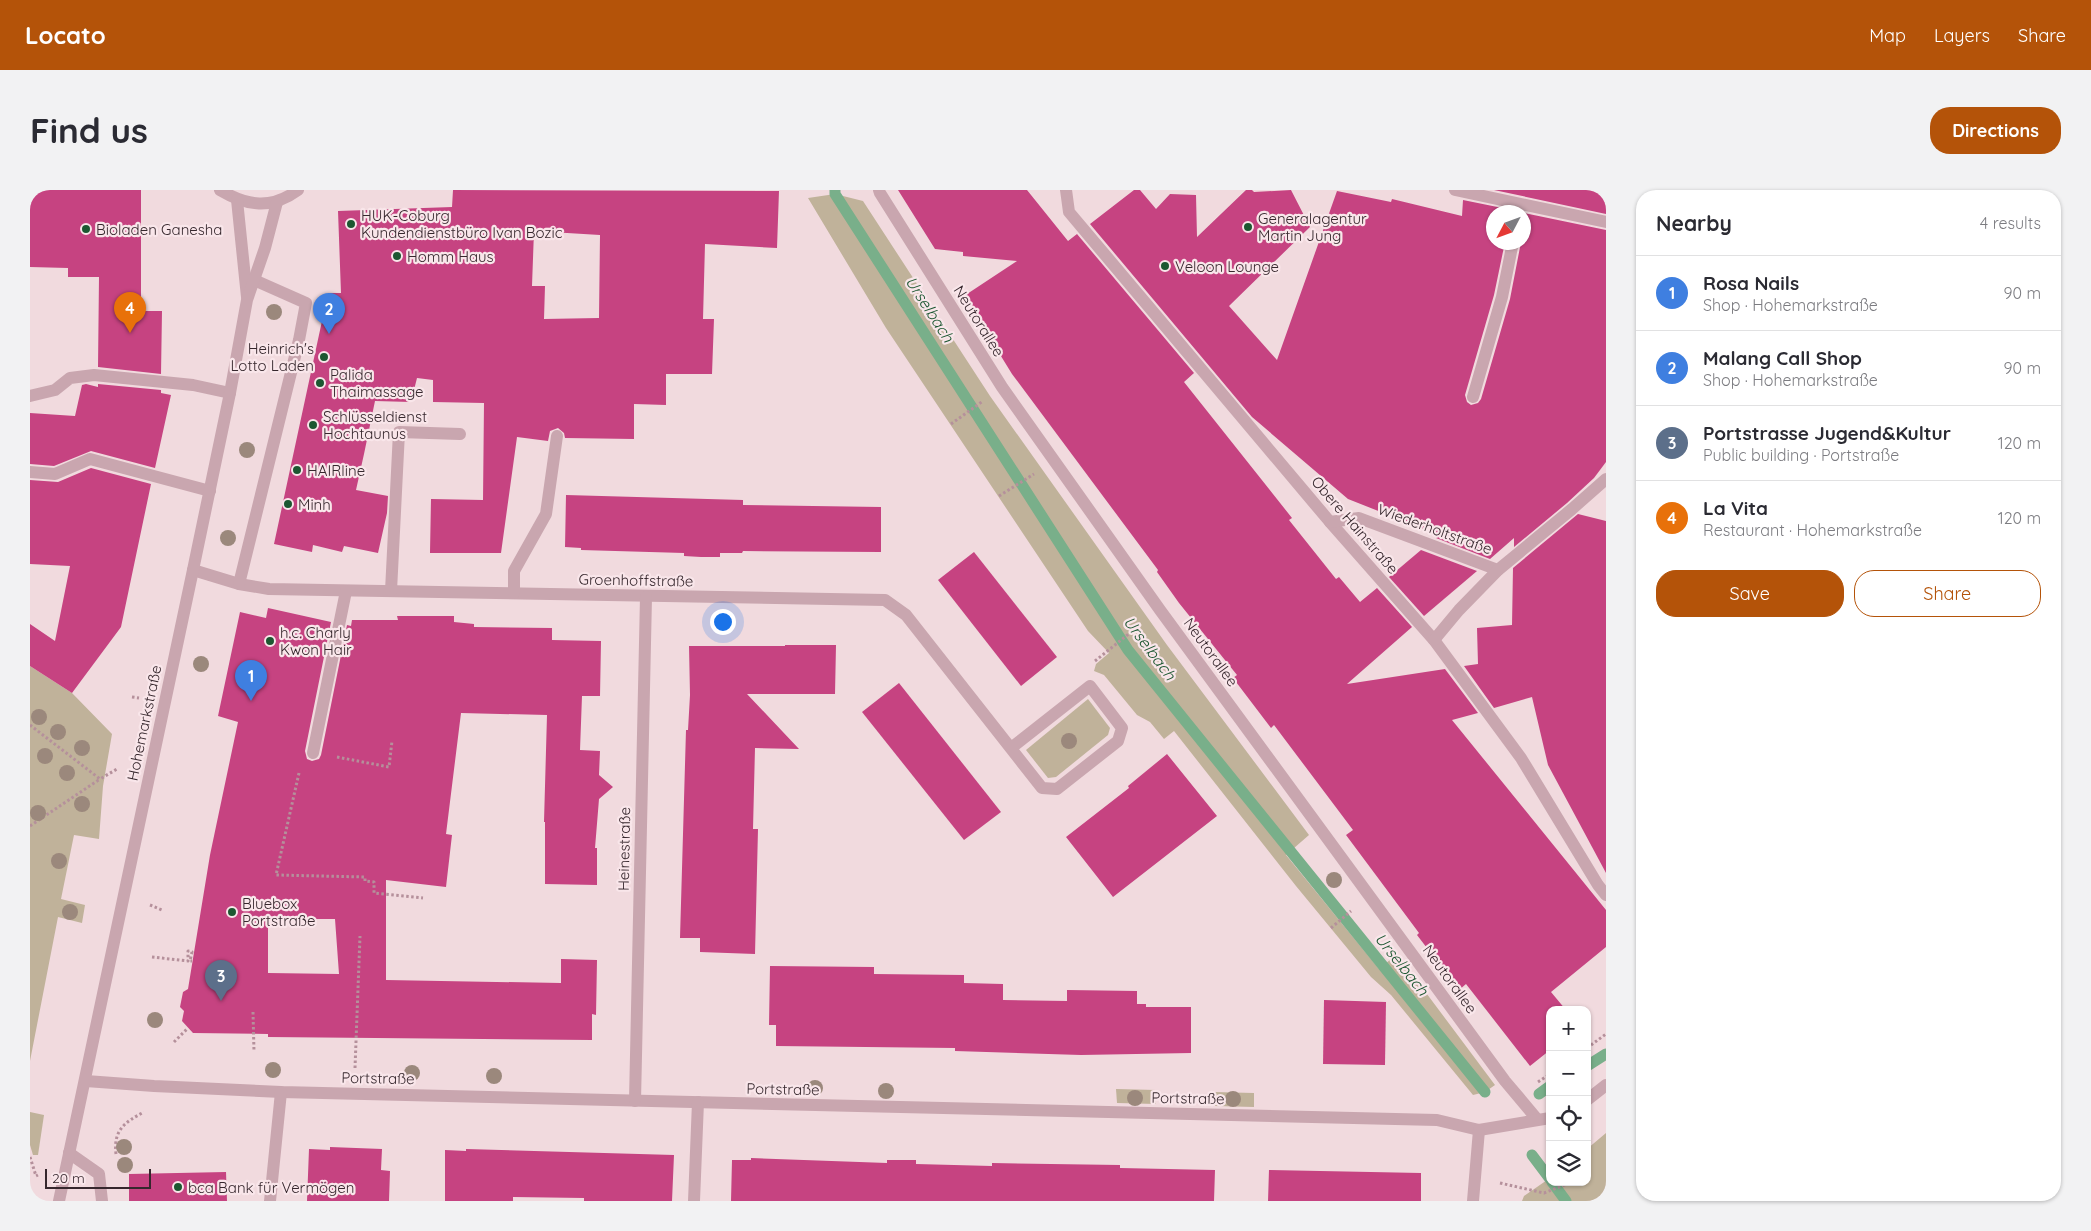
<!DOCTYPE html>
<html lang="en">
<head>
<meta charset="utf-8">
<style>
  :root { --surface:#fff; --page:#f2f2f3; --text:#2b2b33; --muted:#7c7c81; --line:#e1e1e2; --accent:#b45309 }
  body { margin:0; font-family:Quicksand,sans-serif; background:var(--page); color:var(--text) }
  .controls { position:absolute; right:15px; bottom:15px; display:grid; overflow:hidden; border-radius:10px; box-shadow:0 1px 4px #0004 }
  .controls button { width:45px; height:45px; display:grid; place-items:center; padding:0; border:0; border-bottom:1px solid var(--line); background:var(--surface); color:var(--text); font:25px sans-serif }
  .compass { position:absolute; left:1456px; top:15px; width:45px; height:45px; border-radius:50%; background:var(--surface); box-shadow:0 1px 4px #0004; rotate:229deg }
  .scale { position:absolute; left:15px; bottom:12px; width:106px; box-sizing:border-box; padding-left:5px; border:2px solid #36272d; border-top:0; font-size:14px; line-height:18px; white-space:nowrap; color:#36272d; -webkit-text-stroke:4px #f9e6ea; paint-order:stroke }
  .you { position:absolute; left:692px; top:431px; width:18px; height:18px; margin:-12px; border:4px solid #fff; border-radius:50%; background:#1a73e8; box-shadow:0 0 0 8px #1a73e833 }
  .badge { display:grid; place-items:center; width:32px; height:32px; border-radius:50%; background:var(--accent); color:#fff; font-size:16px; font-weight:700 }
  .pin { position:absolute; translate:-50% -41px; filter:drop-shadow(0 1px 2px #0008) }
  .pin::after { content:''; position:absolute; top:26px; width:18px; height:15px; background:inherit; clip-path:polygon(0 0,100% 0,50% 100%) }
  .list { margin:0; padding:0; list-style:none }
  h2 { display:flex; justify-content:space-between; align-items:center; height:65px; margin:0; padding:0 20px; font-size:21px }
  h2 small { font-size:16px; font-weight:400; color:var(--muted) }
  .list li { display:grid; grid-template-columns:32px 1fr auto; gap:15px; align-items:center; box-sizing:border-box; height:75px; padding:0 20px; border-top:1px solid var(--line) }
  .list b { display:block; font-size:19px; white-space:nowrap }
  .list p { margin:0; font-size:16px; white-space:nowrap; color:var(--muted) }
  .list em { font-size:16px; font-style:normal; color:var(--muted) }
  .actions { display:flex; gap:10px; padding:15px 20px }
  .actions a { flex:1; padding:11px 0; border:1px solid var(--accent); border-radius:20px; text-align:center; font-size:18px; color:var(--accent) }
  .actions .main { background:var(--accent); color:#fff }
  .icon { flex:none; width:28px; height:28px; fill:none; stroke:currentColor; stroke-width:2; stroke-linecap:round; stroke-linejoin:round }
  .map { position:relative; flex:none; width:1576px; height:1011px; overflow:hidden; border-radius:20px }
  header { display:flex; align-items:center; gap:30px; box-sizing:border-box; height:70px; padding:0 25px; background:var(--accent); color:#fff }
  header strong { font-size:24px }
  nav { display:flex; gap:28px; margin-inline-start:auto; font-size:18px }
  .intro { display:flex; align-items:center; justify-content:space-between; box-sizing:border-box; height:120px; padding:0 30px }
  h1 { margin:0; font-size:35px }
  .button { padding:12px 22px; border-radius:20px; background:var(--accent); color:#fff; font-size:18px; font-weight:700 }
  main { display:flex; gap:30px; padding:0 30px }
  aside { flex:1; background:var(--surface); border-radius:20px; box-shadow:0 1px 4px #0004 }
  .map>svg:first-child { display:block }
  .green { fill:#c0b29a }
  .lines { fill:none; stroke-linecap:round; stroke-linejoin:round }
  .stream { stroke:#79af8a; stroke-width:11 }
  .building { fill:#c64381; fill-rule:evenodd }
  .path { stroke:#b5909b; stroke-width:3; stroke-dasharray:2.5 2.5; stroke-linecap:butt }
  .minor { stroke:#c9a6af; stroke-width:12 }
  .tree { fill:#9b887c }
  .poi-dot { fill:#1c5731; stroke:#f9e6ea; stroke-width:2 }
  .labels { text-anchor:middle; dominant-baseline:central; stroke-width:4.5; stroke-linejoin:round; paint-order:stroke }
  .poi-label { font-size:15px; fill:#36272d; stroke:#f9e6ea; text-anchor:start }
  .street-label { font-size:15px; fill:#36272d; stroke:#f9e6ea }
  .water-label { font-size:16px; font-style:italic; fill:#1c5731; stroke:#f9e6ea }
</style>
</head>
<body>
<header>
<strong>Locato</strong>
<nav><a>Map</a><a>Layers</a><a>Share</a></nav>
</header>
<div class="intro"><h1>Find us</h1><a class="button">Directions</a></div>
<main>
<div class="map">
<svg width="1576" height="1011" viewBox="0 0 1576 1011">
  <rect width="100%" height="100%" fill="#f1dade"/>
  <g class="green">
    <path d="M805 4 833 11 960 206 1137 455 1279 645 1256 665 1349 779 1367 764 1465 895 1455 902 1443 905 1361 805 1341 787 1266 696 1144 541 1134 549 1120 532 1107 525 1074 485 1064 481 1066 474 1079 463 1058 441 856 138 778 8Z"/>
    <path d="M0 476 42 503 82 544 73 596 69 649 44 645 31 709 55 715 52 733 28 727 0 871Z"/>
    <path d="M1058 509 1080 538 1078 545 1026 587 1018 588 996 560Z"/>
    <path d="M1086 899 1126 900V914L1087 913Z"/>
    <path d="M1184 902 1224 903V917L1185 916Z"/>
    <path d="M0 922 14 925 8 965H3L0 955Z"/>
    <path d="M1576 943V1011H1492L1494 1006 1520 988V992H1557V959Z"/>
  </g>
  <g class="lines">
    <g class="stream">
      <path d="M805 0V4L1098 460 1455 902"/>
      <path d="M1557 876 1576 864"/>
      <path d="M1509 904 1520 896"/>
      <path d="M1502 965 1520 989"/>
      <path d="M1522 992 1536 1011"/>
    </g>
  </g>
  <g class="building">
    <path d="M0 0H111V121H132L131 184 68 177 69 87H38V78L0 77Z"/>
    <path d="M423 0 749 1 747 58 675 54 673 129H684L682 184H636V215L604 214V249L535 248 534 243 528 238 520 241 518 251 487 247 471 363H400L401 309 453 310 454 213 403 212V190L387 188 381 212 345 211 334 264 326 300 358 306 357 323 348 363 314 356 312 362 283 355 282 362 244 354 298 103H311L308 21 422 17ZM504 41 570 45 569 128 514 129 515 96H502Z"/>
    <path d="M868 0H997L1038 51 1047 44 1164 183 1154 192 1262 328 1259 330 1306 389 1309 387 1330 412 1347 398 1382 437 1317 494 1415 479 1448 523 1422 530 1576 720V757L1521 802 1536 820H1520V860L1500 876 1436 794 1429 800 1387 745 1389 743 1316 645 1323 640 1244 535 1241 538 1203 488 1207 485 1149 413 1127 382 1128 380 982 184 934 106 987 71 933 66V62L905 59Z"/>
    <path d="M1104 0H1110L1126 19 1140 4 1166 5 1167 47 1216 0H1222L1224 2 1261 0 1280 37 1199 116 1247 170 1307 1 1361 12 1362 9 1432 26 1433 10 1492 22H1464V52H1475L1464 105 1435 205 1437 212 1441 215 1448 213 1451 209 1480 109 1491 52H1494V23L1576 40V272L1564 288 1537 313 1484 357V348L1460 369 1406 348 1409 345 1318 309 1222 227 1060 34Z"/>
    <path d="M1464 0H1576V24Z"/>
    <path d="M56 194 68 197V194L131 200V203L141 205 125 278 61 261 24 276 0 274V223L45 226 52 195Z"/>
    <path d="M61 278 121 294 91 437 42 503 0 476V434L25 451 40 376 0 374V290L28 292Z"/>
    <path d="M536 305 713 310V315L851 317V362L713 361 712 363H690V367H671L654 366V363L551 360V358L535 357Z"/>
    <path d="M1548 324 1576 331V683L1518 575 1502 507 1464 518 1434 476 1448 474 1447 438 1482 435 1483 378Z"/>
    <path d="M1391 360 1447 381 1394 426 1359 387Z"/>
    <path d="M944 362 1027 467 991 496 908 390Z"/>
    <path d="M238 418 301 432 275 561 277 569 282 571 289 569 291 565 317 435 321 436 322 430H368L367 426H424V432L444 434V437L522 438V450L571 451 570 506H552L550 560 570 561 569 585 583 597 569 609 565 658H567V695L515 694V632H514L517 525 431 523 416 644 422 645 416 697 356 690V790L531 793V769L567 770 566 825 562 824V850L238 847V844L163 843 152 831 154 821 150 817 153 802 158 799 180 665 208 532 188 526 210 422 236 428ZM238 729H305L309 784 238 783Z"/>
    <path d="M755 455H806L805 504H717L769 559 725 558 723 639H728L725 764 670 762V748H650L656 540H658L660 505 659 456H755Z"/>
    <path d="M869 493 971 622 934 650 832 522Z"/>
    <path d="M1137 564 1187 626 1083 707 1036 647 1099 598 1098 596Z"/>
    <path d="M740 776 844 777V784L934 785V793L973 794V810L1037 811V800L1107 801V814H1116V817H1161V863L1051 865 925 861V858L746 856V835H739Z"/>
    <path d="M1294 810 1356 812 1355 875 1293 874Z"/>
    <path d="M300 957 352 959 351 980 360 981 359 1011H277L279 959 300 960Z"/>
    <path d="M436 959 644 965 642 1011H554V1008L483 1007V1011H415V960L436 961Z"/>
    <path d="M721 968 857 973V970H886V974L962 976V973L1090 975V978L1185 980 1184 1011H701L702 970H721Z"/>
    <path d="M1239 980 1391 983V1011H1238Z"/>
    <path d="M196 982 197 1011H99V984Z"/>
  </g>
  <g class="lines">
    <g class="path">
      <path d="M921 234 953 211"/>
      <path d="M969 306 1004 284"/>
      <path d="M1065 471 1111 434"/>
      <path d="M102 507 109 508"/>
      <path d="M0 535 70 589 87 579"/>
      <path d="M307 567 359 577 362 551"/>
      <path d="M269 583 246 685 335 687V691L344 692V703L393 708"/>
      <path d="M0 636 70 589"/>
      <path d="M120 715 132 720"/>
      <path d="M1301 738 1321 721"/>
      <path d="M122 767 158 771V761L162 762 160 771H162"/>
      <path d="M223 822 224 862"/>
      <path d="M144 852 158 838"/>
      <path d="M1557 858 1576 844"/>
      <path d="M325 878 330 746"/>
      <path d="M1508 892 1520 884"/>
      <path d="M86 964C83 940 95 932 114 922"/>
      <path d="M0 967 6 986 8 985"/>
      <path d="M1557 985 1561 984"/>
      <path d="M1470 993 1514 1003 1542 992"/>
    </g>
    <g class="minor">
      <path d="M190 0C217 16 241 20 268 0"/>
      <path d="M849 0 850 3 972 197 1130 420 1475 891 1507 929"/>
      <path d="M1036 0 1039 22 1300 332 1404 450 1491 568 1568 695 1576 705"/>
      <path d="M1425 0 1576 32"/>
      <path d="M207 10 217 107"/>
      <path d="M0 206 25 200 40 188 64 185 163 195 200 203"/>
      <path d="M1443 207 1472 107 1483 52"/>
      <path d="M0 282 25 284 60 269 180 301"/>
      <path d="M1300 332 1329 328 1468 380"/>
      <path d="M163 380 209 394 239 399 855 410 876 425 1012 598 1027 599 1088 551 1092 538 1060 496 981 558"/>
      <path d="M209 394 269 150 276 113 224 90"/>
      <path d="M361 401 369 242 430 244"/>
      <path d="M484 403V381L516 324 527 246"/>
      <path d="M1404 450 1429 420 1468 380 1542 319 1576 289"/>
      <path d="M283 563 316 401"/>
      <path d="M56 891 124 896 251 902 1407 930 1449 940 1520 928"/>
      <path d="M1557 910 1576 895"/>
      <path d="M605 911 616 407"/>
      <path d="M39 963 69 984 72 1011"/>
      <path d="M29 1011 163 380 200 203 217 110 235 58 247 12"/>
      <path d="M240 1011 251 902"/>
      <path d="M664 1011 668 912"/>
      <path d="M1443 1011 1449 940"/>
    </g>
  </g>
  <g class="tree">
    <circle cx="244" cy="122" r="8"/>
    <circle cx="217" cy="260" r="8"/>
    <circle cx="198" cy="348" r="8"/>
    <circle cx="171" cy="474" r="8"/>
    <circle cx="9" cy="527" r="8"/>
    <circle cx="28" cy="542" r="8"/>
    <circle cx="1039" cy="551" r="8"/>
    <circle cx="52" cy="558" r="8"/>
    <circle cx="15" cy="566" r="8"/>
    <circle cx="37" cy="583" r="8"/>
    <circle cx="52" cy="614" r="8"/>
    <circle cx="8" cy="623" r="8"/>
    <circle cx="29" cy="671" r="8"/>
    <circle cx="1304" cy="690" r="8"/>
    <circle cx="40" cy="722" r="8"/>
    <circle cx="125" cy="830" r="8"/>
    <circle cx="243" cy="880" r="8"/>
    <circle cx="382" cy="883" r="8"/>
    <circle cx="464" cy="886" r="8"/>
    <circle cx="785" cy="898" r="8"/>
    <circle cx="856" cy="901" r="8"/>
    <circle cx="1105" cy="908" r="8"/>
    <circle cx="1203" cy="909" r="8"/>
    <circle cx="94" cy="957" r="8"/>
    <circle cx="95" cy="975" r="8"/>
  </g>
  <g class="poi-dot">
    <circle cx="321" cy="34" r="5"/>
    <circle cx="1218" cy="37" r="5"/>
    <circle cx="56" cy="39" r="5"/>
    <circle cx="367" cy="66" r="5"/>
    <circle cx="1135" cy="76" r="5"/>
    <circle cx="294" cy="167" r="5"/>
    <circle cx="290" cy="193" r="5"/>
    <circle cx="283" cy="235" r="5"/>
    <circle cx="267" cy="280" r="5"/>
    <circle cx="258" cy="314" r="5"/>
    <circle cx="240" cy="451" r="5"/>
    <circle cx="202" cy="722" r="5"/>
    <circle cx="148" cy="997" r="5"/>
  </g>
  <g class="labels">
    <g class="poi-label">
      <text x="331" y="25">HUK-Coburg<tspan x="331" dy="17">Kundendienstbüro Ivan Bozic</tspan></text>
      <text x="1228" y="28">Generalagentur<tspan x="1228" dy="17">Martin Jung</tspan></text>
      <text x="66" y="39">Bioladen Ganesha</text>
      <text x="377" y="66">Homm Haus</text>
      <text x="1145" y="76">Veloon Lounge</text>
      <text x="284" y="158" text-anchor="end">Heinrich's<tspan x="284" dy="17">Lotto Laden</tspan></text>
      <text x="300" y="184">Palida<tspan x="300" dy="17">Thaimassage</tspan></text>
      <text x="293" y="226">Schlüsseldienst<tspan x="293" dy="17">Hochtaunus</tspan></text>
      <text x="277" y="280">HAIRline</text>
      <text x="268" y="314">Minh</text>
      <text x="250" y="442">h.c. Charly<tspan x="250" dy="17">Kwon Hair</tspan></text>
      <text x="212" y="713">Bluebox<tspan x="212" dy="17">Portstraße</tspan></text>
      <text x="158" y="997">bca Bank für Vermögen</text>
    </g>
    <g class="street-label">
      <text transform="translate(949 131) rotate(58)">Neutorallee</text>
      <text transform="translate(1325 335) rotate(49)">Obere Hainstraße</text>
      <text transform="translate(1405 339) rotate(20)">Wiederholtstraße</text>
      <text transform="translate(606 390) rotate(1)">Groenhoffstraße</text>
      <text transform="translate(1181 462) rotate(54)">Neutorallee</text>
      <text transform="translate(114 533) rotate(-78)">Hohemarkstraße</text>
      <text transform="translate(594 659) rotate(-89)">Heinestraße</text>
      <text transform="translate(1420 789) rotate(54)">Neutorallee</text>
      <text transform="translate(348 888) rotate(1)">Portstraße</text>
      <text transform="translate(753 899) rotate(1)">Portstraße</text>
      <text transform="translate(1158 908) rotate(1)">Portstraße</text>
    </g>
    <g class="water-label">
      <text transform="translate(900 119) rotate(57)">Urselbach</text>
      <text transform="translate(1120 458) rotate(53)">Urselbach</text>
      <text transform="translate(1372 774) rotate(51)">Urselbach</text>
    </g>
  </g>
</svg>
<div class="controls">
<button>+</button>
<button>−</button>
<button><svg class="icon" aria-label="locate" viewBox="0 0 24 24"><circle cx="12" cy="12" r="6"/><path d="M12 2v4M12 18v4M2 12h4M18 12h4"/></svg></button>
<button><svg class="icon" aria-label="layers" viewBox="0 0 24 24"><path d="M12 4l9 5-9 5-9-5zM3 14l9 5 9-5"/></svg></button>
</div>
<svg class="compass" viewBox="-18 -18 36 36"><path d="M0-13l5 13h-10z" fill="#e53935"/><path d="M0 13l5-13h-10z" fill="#7c7c81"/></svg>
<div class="scale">20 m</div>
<div class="you"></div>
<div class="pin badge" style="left:221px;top:511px;background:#3f7fe0">1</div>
<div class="pin badge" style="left:299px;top:144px;background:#3f7fe0">2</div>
<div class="pin badge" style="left:191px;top:811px;background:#5c6f8a">3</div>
<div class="pin badge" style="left:100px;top:143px;background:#e8710a">4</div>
</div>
<aside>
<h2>Nearby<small>4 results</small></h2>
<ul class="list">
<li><span class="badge" style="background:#3f7fe0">1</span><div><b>Rosa Nails</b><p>Shop · Hohemarkstraße</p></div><em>90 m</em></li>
<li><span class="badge" style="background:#3f7fe0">2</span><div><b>Malang Call Shop</b><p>Shop · Hohemarkstraße</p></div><em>90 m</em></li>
<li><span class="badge" style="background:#5c6f8a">3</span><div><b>Portstrasse Jugend&amp;Kultur</b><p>Public building · Portstraße</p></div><em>120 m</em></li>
<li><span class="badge" style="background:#e8710a">4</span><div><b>La Vita</b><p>Restaurant · Hohemarkstraße</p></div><em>120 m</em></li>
</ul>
<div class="actions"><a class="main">Save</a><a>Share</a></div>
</aside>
</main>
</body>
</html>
